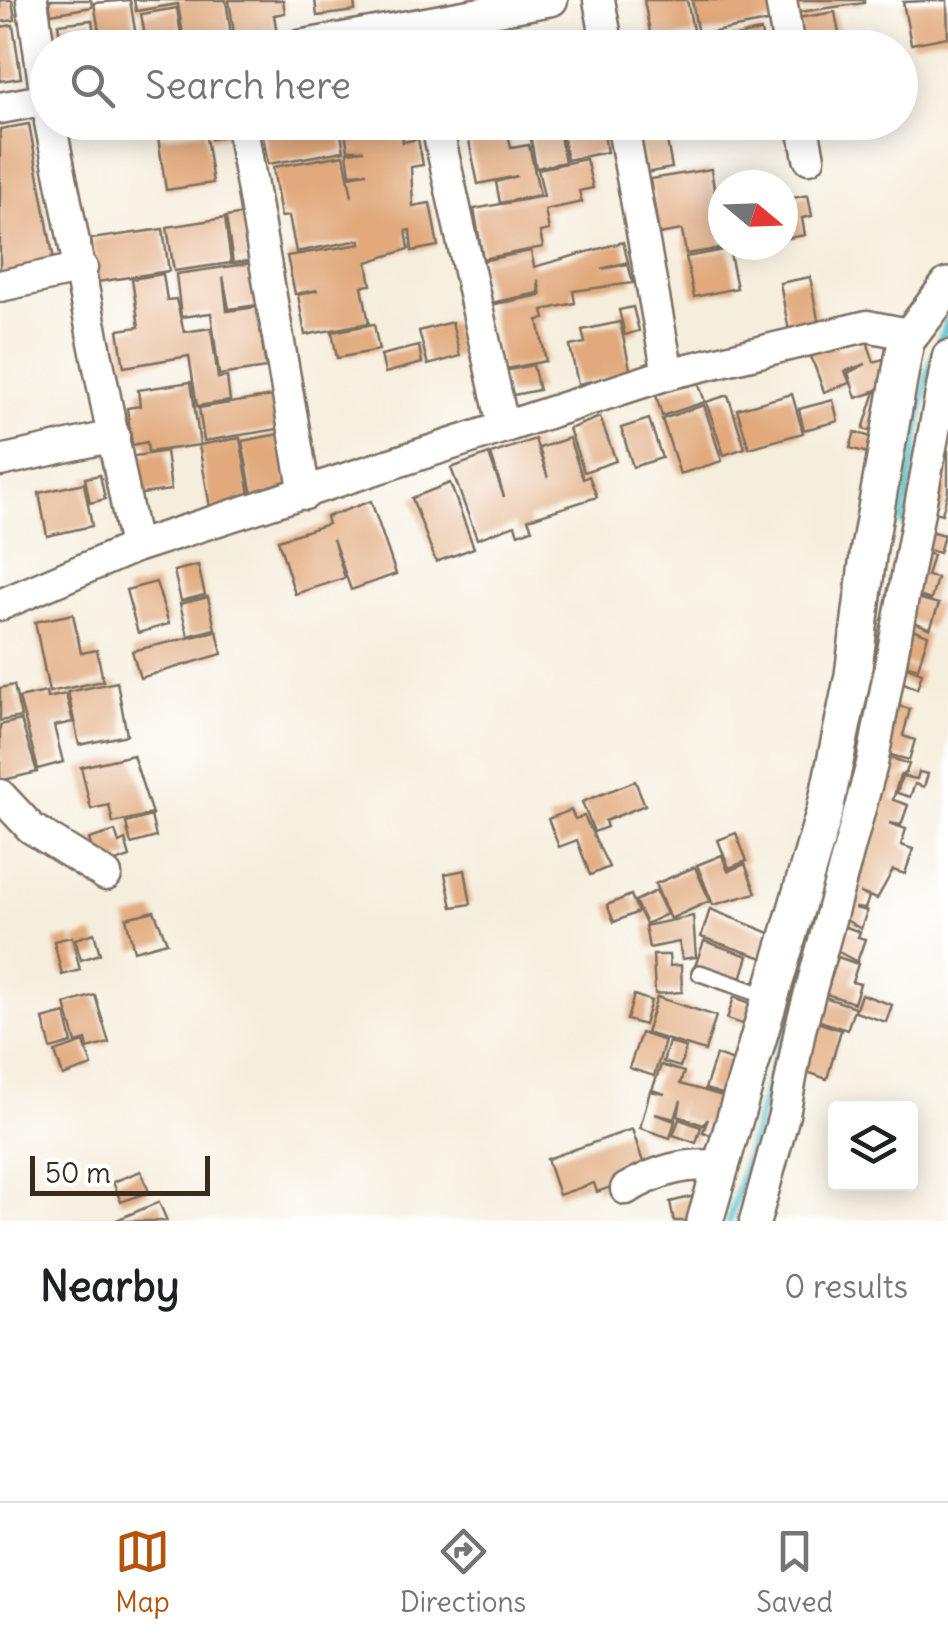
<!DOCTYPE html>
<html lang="en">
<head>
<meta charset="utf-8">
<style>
  :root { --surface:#fff; --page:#f2f2f2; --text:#202124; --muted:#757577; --line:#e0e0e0; --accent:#b45309 }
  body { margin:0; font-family:Delius,sans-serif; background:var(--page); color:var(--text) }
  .controls { position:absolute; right:30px; bottom:30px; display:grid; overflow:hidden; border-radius:10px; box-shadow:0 5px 25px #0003 }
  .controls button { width:90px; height:90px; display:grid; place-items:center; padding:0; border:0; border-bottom:2px solid var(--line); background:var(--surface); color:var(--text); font:50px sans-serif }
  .compass { position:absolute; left:708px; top:170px; width:90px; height:90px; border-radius:50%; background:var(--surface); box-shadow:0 5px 25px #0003; rotate:109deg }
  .scale { position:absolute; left:30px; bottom:25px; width:180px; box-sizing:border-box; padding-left:10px; border:5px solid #3b2a1e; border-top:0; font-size:28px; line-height:35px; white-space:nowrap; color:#3b2a1e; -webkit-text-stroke:8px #fff; paint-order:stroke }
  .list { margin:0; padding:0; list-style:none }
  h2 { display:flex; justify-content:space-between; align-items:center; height:130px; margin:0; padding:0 40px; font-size:42px }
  h2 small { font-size:32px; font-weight:400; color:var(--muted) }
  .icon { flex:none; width:55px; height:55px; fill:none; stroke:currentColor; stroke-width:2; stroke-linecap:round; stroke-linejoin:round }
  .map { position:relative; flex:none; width:948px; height:1221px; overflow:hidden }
  .search { position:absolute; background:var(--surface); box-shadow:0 5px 25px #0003; left:30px; right:30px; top:30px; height:110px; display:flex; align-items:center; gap:25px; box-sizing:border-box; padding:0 35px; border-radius:55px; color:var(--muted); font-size:38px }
  .sheet { height:280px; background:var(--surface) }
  nav { display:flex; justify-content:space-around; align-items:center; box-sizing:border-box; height:140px; border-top:2px solid var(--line); background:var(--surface); font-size:28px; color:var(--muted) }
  nav a { display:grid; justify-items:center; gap:5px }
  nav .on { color:var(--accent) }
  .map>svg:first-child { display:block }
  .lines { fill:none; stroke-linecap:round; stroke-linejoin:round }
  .stream { stroke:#56c3ce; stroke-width:8 }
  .building { fill:#e1a97b }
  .service-casing { stroke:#7c6f61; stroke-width:20 }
  .minor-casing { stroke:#7c6f61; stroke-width:35 }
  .tertiary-casing { stroke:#7c6f61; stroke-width:40 }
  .service { stroke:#fff; stroke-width:15 }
  .minor { stroke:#fff; stroke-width:30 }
  .tertiary { stroke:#fff; stroke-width:35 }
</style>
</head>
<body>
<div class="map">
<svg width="948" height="1221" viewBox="0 0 948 1221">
  <rect width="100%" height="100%" fill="#fff"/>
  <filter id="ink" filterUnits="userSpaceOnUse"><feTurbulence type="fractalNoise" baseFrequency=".01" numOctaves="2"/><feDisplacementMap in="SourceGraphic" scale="20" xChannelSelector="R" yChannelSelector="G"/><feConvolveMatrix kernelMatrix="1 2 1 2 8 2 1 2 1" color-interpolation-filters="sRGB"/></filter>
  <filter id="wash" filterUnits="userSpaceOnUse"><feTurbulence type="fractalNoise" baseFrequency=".0048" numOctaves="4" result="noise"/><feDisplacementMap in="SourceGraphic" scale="40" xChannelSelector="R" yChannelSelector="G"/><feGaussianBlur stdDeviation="2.25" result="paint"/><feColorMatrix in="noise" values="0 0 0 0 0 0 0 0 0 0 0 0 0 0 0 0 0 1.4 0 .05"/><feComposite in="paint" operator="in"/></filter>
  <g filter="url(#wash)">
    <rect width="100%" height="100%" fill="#f6eedd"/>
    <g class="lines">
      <g class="stream">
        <path d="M902 523 928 373 948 321"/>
        <path d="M729 1221 801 970"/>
      </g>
    </g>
    <g id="blocks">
      <g class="building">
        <path d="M0 0H12L15 20 0 22Z"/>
        <path d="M49 0H91L92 7 51 14Z"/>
        <path d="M130 0 138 48H102L94 3Z"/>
        <path d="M134 0H226L233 48H185L178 4 136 11Z"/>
        <path d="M229 0H283L285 13 274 15 277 34 236 47Z"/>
        <path d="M315 0H354L355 11 317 16Z"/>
        <path d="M644 0H687L694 35 652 43Z"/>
        <path d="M692 0H775L778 20 698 35Z"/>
        <path d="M797 0H864V3L799 12Z"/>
        <path d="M947 0 948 37 911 44 903 2Z"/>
        <path d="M177 8 182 41 147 47 141 14Z"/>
        <path d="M835 12 839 34 802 41 798 18Z"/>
        <path d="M92 20 96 48H62L58 24Z"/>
        <path d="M13 25 21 78 0 81V27Z"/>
        <path d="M761 31 764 46 746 48 743 34Z"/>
        <path d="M585 32 588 48H516L515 42Z"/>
        <path d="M740 36 742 48H706L705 43Z"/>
        <path d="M208 122H236L238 133 211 139Z"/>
        <path d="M272 122H339L344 151 268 164 261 125Z"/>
        <path d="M343 122H400L403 142 418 139 423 165 411 167 413 206 430 203 438 246 412 251 410 230 406 231 409 249 367 262 371 285 362 286 369 323 305 335 298 295 318 290 295 294 287 256 361 244 360 240 296 252 289 216 281 217 273 167 344 155 352 197 348 176 367 173 350 174 347 152 364 150H348Z"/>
        <path d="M455 122H525L507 128 511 148 529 145 540 195 500 203 496 182 517 176 478 184 468 136 485 132 457 137Z"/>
        <path d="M560 122H602L607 152 567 160Z"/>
        <path d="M29 124 55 266 0 276V129Z"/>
        <path d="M664 124 672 168 645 173 636 129Z"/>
        <path d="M548 125 550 132 559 130 565 162 536 168 529 129Z"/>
        <path d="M205 130 213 183 166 190 158 137Z"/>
        <path d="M586 159 593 188 579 191 582 202 545 210 549 230 540 232 543 247 483 259 474 209 544 196 538 169Z"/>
        <path d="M711 169 723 248 686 254 682 230 659 234 650 179Z"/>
        <path d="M808 195 812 216 802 218 805 235 783 239V200Z"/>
        <path d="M243 214 249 261 233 263 226 217Z"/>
        <path d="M225 218 231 263 174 271 167 227Z"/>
        <path d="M163 229 169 271 97 282 91 239Z"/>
        <path d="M623 242 628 262 601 269 628 264 633 283 573 291 575 303 543 310 545 319 538 320 546 361 501 370 490 305 541 295 538 280 539 293 490 303 481 261 531 251 534 267Z"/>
        <path d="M729 249 737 288 694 297 686 257Z"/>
        <path d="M253 263 258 305 229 309 223 276 227 311 257 307 266 368 219 375 211 313 181 317 176 274Z"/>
        <path d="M163 274 167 300 176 299 184 332 211 328 218 378 227 377 230 401 197 406 189 356 124 367 118 330 139 327 132 279Z"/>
        <path d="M810 277 819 325 789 331 780 283Z"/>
        <path d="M633 307 639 331 625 335 619 310Z"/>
        <path d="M452 322 460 356 428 365 419 331Z"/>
        <path d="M620 322 631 373 578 384 570 346 585 343 582 330Z"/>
        <path d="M374 324 379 350 337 358 332 332Z"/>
        <path d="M834 339 838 350 867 341 874 362 883 359 891 386 874 391 891 396 883 434 863 429 875 392 856 398 848 373 866 364 845 371 850 383 824 392 808 348Z"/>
        <path d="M419 346 422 363 385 373 381 355Z"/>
        <path d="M533 365 539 390 508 396 503 371Z"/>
        <path d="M698 381 705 402 662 416 656 395Z"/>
        <path d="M191 382 200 445 148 452 147 442 132 445 127 408 140 406 138 390Z"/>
        <path d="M792 394 803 433 749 448 737 409Z"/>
        <path d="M728 395 745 448 724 455 706 402Z"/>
        <path d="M273 396 278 429 204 441 199 408Z"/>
        <path d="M833 400 838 421 804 430 799 409Z"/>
        <path d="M704 405 722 461 680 474 662 419Z"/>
        <path d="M600 417 616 461 584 472 569 429Z"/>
        <path d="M649 419 662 458 633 467 621 428Z"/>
        <path d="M855 432 883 441 878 456 850 448Z"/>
        <path d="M279 434 290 494 253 501 242 441Z"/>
        <path d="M240 438 252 506 211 513 199 445Z"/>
        <path d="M569 438 583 479 589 476 597 497 528 519 532 529 518 534 515 525 477 539 451 468 489 454 504 497 491 454 535 439 548 478 539 448Z"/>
        <path d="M936 448 948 451V491L942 514 923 509Z"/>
        <path d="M166 451 171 490 134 495 129 457Z"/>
        <path d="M100 475 105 499 90 503 85 478Z"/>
        <path d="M84 483 92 526 47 536 39 493Z"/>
        <path d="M450 483 474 548 436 562 412 498Z"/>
        <path d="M371 501 396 574 351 590 333 539 345 578 295 594 278 540 328 524 326 517Z"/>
        <path d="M921 529 944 535 939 553 916 546Z"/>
        <path d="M918 551 933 555 927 576 937 578 931 600 909 593Z"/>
        <path d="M198 565 205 595 181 601 174 571Z"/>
        <path d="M156 582 169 624 138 633 126 590Z"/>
        <path d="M910 596 939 604 930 629 903 617Z"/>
        <path d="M208 597 215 629 188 636 180 604Z"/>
        <path d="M73 614 81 653 97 650 103 681 49 692 35 622Z"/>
        <path d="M906 627 928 635 918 668 896 661Z"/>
        <path d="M217 631 222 654 140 678 132 651Z"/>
        <path d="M897 663 922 673 917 689 893 678Z"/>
        <path d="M117 682 127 735 79 745 68 692Z"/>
        <path d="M14 685 21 717 0 721V688Z"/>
        <path d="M46 692 47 698 66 694 73 722 54 726 63 762 38 769 19 698Z"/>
        <path d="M888 703 910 709 903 736 915 740 909 760 876 751Z"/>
        <path d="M21 720 37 772 0 781V725Z"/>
        <path d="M877 753 909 764 906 773 900 775 893 800 908 805 901 825 889 823 906 829 901 845 913 849 905 874 893 870 877 899 860 893 869 897 865 909 855 908 867 911 861 929 836 914Z"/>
        <path d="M133 755 152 814 113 823 109 805 91 809 81 767Z"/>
        <path d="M919 772 928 774 924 787 915 784 910 797 897 793 902 776 917 779Z"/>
        <path d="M635 781 645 805 605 821 607 827 594 832 582 802Z"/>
        <path d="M571 810 575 819 584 816 609 867 590 875 577 840 559 847 548 819Z"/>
        <path d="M151 816 156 837 131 844 126 823Z"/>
        <path d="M115 831 119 843 125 840 130 857 98 868 89 839Z"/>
        <path d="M736 833 747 861 729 868 718 840Z"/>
        <path d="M722 855 728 871 745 864 756 893 713 905 697 865Z"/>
        <path d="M695 867 710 901 670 919 655 884Z"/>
        <path d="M465 870 471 904 452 907 445 874Z"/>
        <path d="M656 891 667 914 646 924 635 901Z"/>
        <path d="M631 895 638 912 614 922 607 905Z"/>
        <path d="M710 909 777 936 769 960 701 937Z"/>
        <path d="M154 911 167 942 134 951 126 918Z"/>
        <path d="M693 916 696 957 682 959 679 942 649 948 645 926Z"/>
        <path d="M835 923 860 932 858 937 865 939 857 962 828 946Z"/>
        <path d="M94 933 100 954 81 960 75 939Z"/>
        <path d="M72 937 80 970 62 975 54 941Z"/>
        <path d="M704 941 748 956 740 982 695 966Z"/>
        <path d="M653 955H669L670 966 681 965 682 992 655 994Z"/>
        <path d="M838 957 858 964 852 982 860 984 854 1003 826 994Z"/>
        <path d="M861 994 892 1005 886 1022 855 1012Z"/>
        <path d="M95 995 109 1043 88 1049 86 1040 76 1043 65 1004Z"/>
        <path d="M634 995 651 1001 644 1025 627 1020Z"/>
        <path d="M657 997 716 1016 705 1051 646 1033Z"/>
        <path d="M734 997 753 1004 745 1025 727 1019Z"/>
        <path d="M824 997 855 1007 847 1030 817 1020Z"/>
        <path d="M65 1013 72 1043 51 1049 43 1019Z"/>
        <path d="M814 1021 841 1030 827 1079 799 1069Z"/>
        <path d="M641 1033 665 1041 654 1076 629 1068Z"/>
        <path d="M84 1042 92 1066 63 1076 55 1052Z"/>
        <path d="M669 1042 686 1048 680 1067 663 1062Z"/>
        <path d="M716 1055 740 1063 729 1096 705 1089Z"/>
        <path d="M661 1065 684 1072 680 1084 723 1096 715 1123 722 1126 718 1138 703 1132 708 1119 703 1125 678 1116 681 1100 675 1119 655 1114 675 1121 670 1138 640 1128 650 1091 665 1094 652 1090Z"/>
        <path d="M679 1119 701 1127 696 1143 673 1135Z"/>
        <path d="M632 1129 647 1174 597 1192 594 1183 559 1195 547 1159Z"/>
        <path d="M141 1171 149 1192 121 1202 113 1182Z"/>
        <path d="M694 1196 699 1221H674L670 1202Z"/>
        <path d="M159 1202 167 1221H114Z"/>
      </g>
    </g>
  </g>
  <g filter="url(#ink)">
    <use href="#blocks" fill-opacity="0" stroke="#7c6f61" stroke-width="2.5"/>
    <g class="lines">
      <defs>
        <path id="service" d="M700 973 772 998"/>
        <g id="minor">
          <path d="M32 0 48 111"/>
          <path d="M599 0 608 48"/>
          <path d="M781 0 789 48"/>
          <path d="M288 48 552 0"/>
          <path d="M0 108 48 99"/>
          <path d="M50 122 135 547"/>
          <path d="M241 122 305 494"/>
          <path d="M436 122 503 425"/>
          <path d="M622 122 668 374"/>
          <path d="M802 122 809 158"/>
          <path d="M0 286 82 268"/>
          <path d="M0 461 114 436"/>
          <path d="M0 605 135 547 668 374 867 326 908 334"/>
          <path d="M0 795 31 828 106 875"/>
          <path d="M626 1189C659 1170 683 1163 722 1166"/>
          <path d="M755 1221 784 1115 800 1030 872 764 948 356"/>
        </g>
        <path id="tertiary" d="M705 1221 825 810 853 675 869 548 906 341 948 286"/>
      </defs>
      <use href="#service" class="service-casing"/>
      <use href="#minor" class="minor-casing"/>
      <use href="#tertiary" class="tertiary-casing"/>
      <use href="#service" class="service"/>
      <use href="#minor" class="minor"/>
      <use href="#tertiary" class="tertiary"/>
    </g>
  </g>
</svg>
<div class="controls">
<button><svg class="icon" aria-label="layers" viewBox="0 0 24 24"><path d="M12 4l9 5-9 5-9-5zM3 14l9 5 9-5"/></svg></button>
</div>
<svg class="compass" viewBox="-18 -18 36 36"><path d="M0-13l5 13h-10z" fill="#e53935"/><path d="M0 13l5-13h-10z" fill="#757577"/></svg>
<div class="scale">50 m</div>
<div class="search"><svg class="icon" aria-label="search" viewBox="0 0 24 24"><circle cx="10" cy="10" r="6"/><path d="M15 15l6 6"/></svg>Search here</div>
</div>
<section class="sheet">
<h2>Nearby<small>0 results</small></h2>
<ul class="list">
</ul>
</section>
<nav>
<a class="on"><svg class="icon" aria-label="map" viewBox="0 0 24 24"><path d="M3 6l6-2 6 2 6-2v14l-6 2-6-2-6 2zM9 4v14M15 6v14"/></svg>Map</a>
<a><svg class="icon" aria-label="directions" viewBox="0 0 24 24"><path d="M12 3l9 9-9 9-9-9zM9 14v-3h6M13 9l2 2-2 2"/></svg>Directions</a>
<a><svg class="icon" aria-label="saved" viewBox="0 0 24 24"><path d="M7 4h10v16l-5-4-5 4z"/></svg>Saved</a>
</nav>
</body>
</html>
